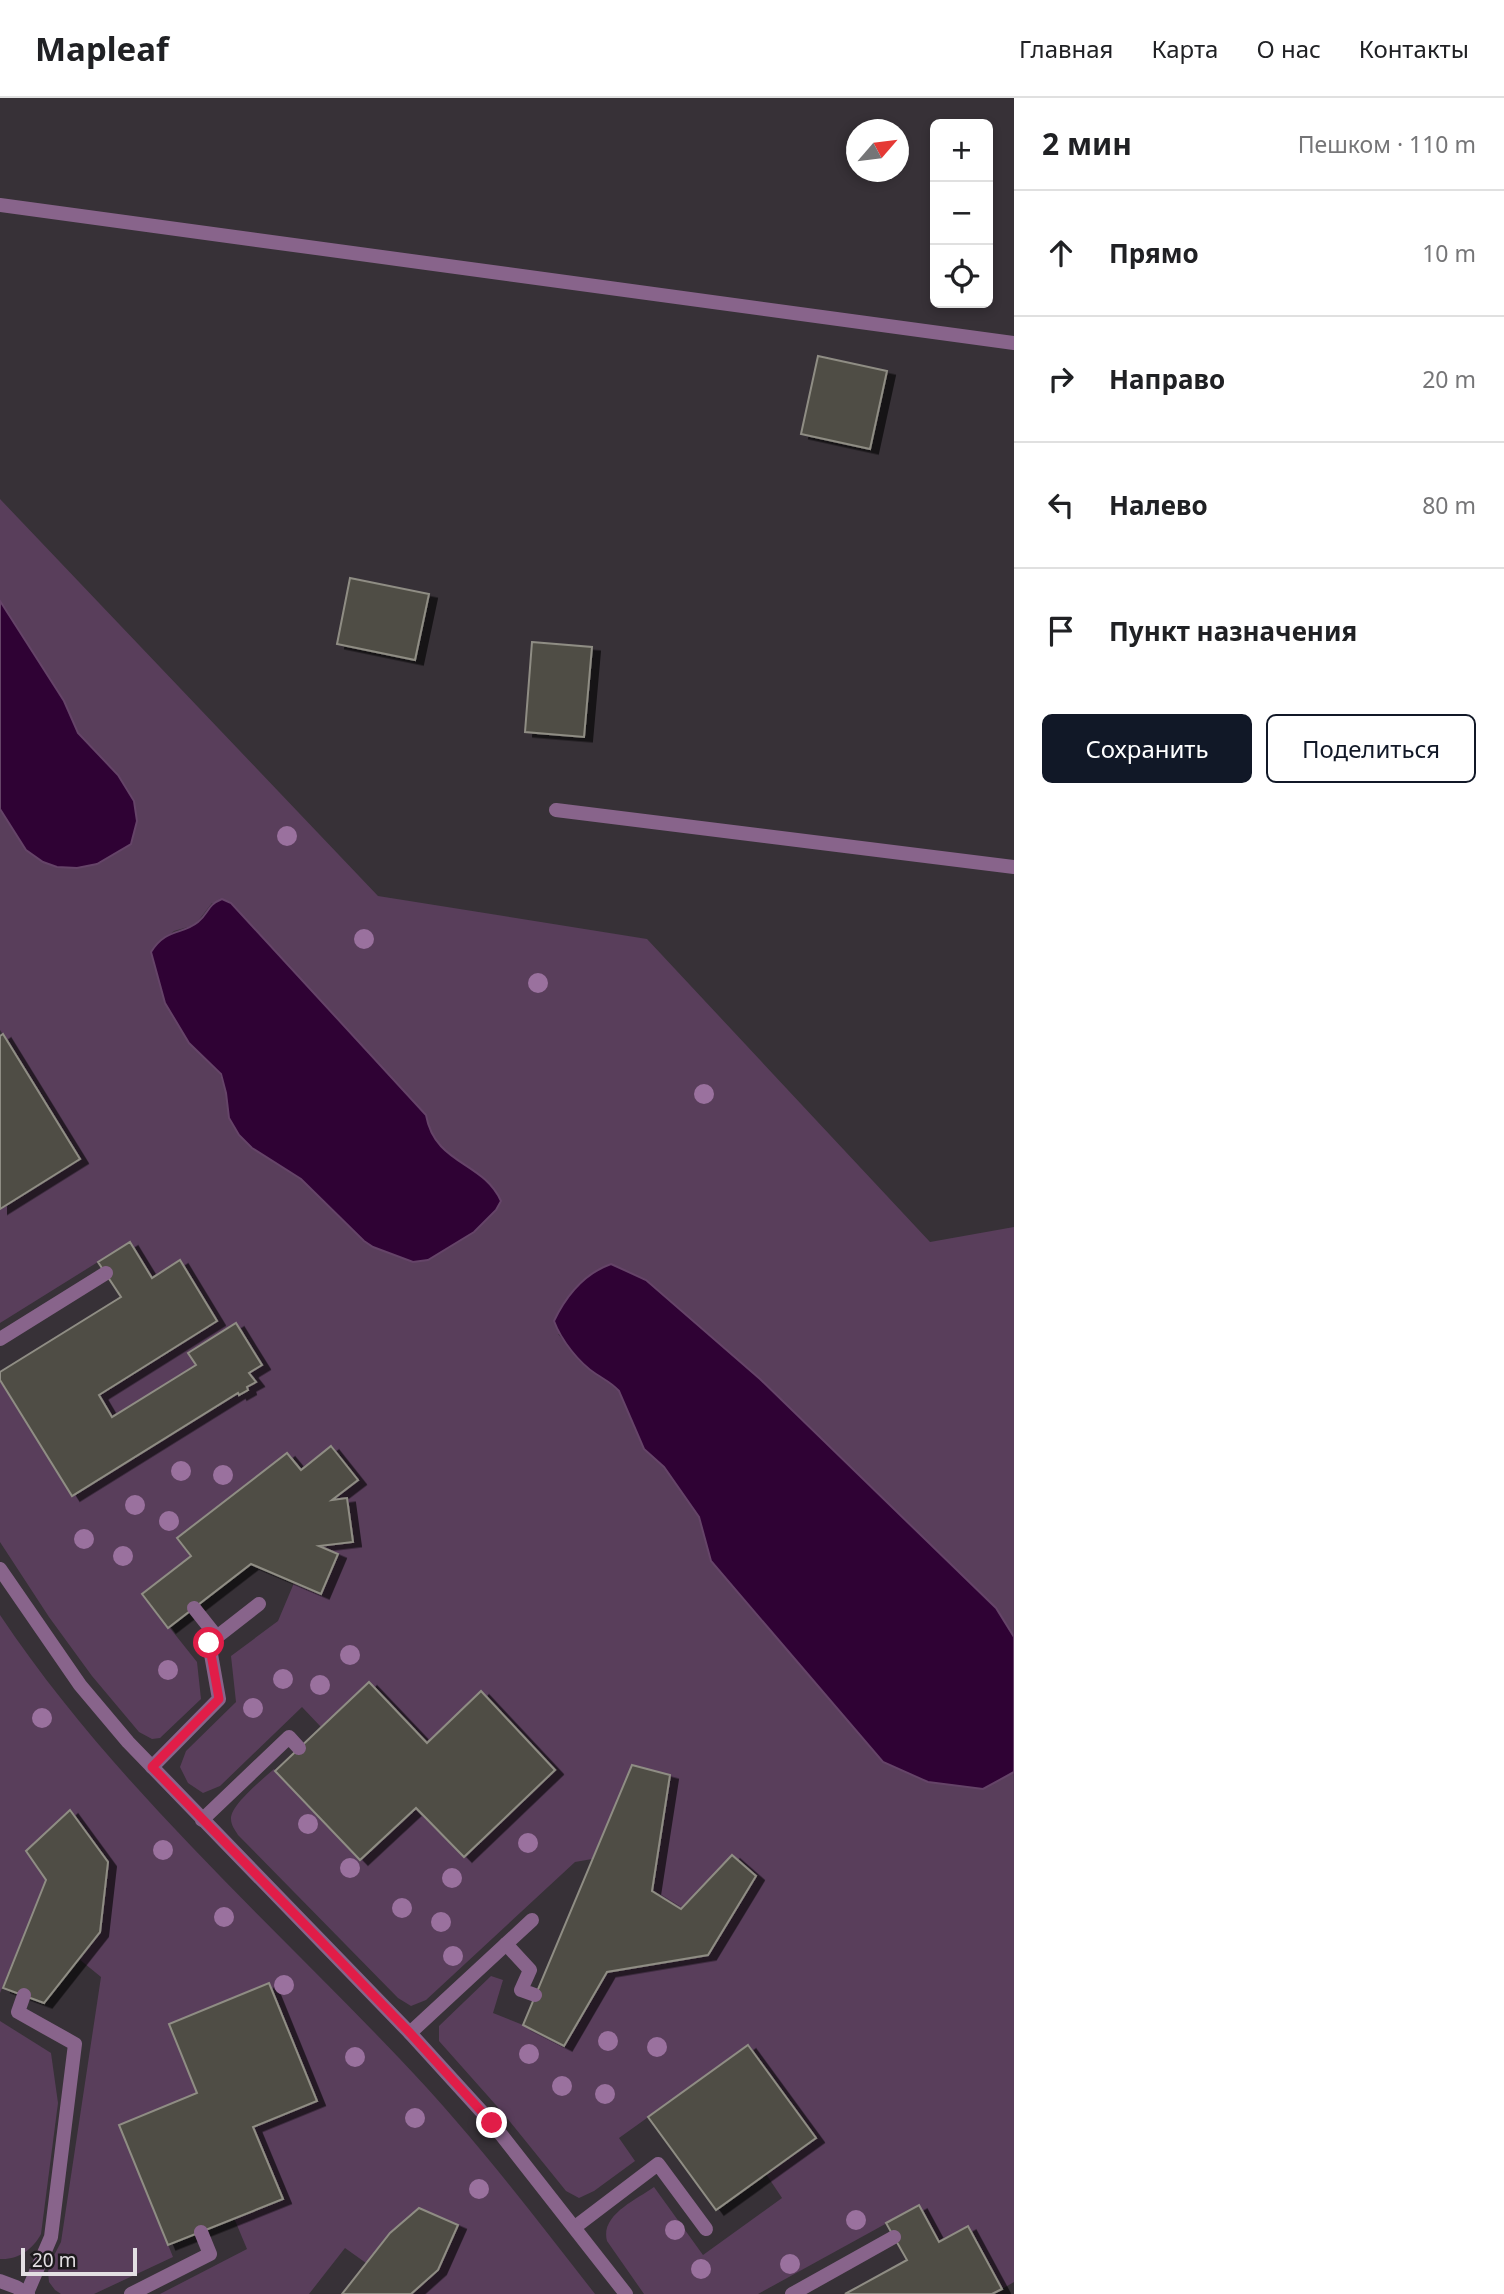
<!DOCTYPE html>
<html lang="ru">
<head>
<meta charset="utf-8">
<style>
  :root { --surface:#fff; --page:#f6f6f6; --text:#202124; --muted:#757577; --line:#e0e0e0; --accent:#111827 }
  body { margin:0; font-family:"Noto Sans",sans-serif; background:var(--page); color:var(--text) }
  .controls { position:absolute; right:21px; top:21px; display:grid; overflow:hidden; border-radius:10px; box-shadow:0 4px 10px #0003 }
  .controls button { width:63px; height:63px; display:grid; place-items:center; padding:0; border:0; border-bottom:2px solid var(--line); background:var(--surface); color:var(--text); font:35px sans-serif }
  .compass { position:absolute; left:846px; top:21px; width:63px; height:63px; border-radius:50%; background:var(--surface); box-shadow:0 4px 10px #0003; rotate:62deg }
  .scale { position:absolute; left:21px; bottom:18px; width:116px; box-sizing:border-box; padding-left:7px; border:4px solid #e3dfe3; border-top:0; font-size:19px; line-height:24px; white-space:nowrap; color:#e3dfe3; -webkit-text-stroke:5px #1d1a1d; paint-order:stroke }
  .stop { position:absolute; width:21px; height:21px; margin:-16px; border:5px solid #e11d48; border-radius:50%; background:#fff }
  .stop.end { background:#e11d48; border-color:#fff; box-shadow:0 2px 7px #0008 }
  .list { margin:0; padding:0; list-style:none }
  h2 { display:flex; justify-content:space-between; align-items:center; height:91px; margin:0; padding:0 28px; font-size:30px }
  h2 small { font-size:23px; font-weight:400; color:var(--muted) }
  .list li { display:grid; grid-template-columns:46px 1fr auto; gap:21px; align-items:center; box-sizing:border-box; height:126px; padding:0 28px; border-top:2px solid var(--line) }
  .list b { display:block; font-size:26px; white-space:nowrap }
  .list em { font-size:23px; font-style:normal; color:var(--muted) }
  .actions { display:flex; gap:14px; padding:21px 28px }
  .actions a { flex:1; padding:16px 0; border:2px solid var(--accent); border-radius:10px; text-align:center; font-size:24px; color:var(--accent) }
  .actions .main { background:var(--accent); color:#fff }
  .icon { flex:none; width:38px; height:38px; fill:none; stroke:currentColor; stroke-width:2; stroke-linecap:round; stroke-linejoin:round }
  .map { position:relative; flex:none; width:1014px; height:2196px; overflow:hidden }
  header { display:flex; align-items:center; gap:42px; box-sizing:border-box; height:98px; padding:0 35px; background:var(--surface); border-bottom:2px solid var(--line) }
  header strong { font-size:33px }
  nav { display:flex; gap:38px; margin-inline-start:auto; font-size:24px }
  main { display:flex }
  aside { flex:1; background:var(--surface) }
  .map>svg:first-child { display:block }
  .green { fill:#593e5b; fill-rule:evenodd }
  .water { fill:#2f0234; stroke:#654468; stroke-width:2 }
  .building { fill:#504e45; stroke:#8f8d84; stroke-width:2; filter:url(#shadow) }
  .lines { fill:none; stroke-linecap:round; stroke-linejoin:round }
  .lane { stroke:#88648b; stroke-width:14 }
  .street { stroke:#88648b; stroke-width:14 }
  .tree { fill:#9a719e }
  .route { stroke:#e11d48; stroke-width:9 }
</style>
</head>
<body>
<header>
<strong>Mapleaf</strong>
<nav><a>Главная</a><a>Карта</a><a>О нас</a><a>Контакты</a></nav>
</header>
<main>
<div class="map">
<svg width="1014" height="2196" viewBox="0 0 1014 2196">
  <defs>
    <filter id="shadow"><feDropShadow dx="8" dy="4.5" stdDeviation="0" flood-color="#0009"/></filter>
  </defs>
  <rect width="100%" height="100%" fill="#373137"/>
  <g class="green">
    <path d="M0 401 378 798 647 841 930 1144 1014 1129V1539L996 1510 760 1281 558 1236 588 1270 612 1285 619 1293 645 1351 664 1369 699 1419 711 1463 743 1499 983 1691 1014 1674V2184L1002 2191 968 2129 939 2144 918 2108 758 2196H644L607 2143C600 2117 636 2102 654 2089L703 2157 782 2100 766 2076 816 2040 749 1947 619 2040 635 2063 594 2093 579 2100 566 2093 503 2015 439 1943V1928L491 1878 503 1882 493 1915 523 1927 563 1948 607 1874 708 1857 755 1778 732 1757 681 1811 652 1793 670 1677 632 1667 592 1761 575 1764 426 1902 411 1908 398 1900 238 1737C235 1732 231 1727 231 1721 230 1707 263 1681 274 1671L360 1762 416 1710 464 1759 555 1672 481 1594 427 1645 369 1584 321 1629 302 1609 220 1688 203 1695 188 1685 180 1669 186 1653 236 1604 231 1558 278 1523 294 1485 320 1496 338 1456 319 1448 353 1443 348 1401 332 1402 358 1382 332 1348 301 1372 287 1355 197 1424 191 1458 142 1495 197 1564 201 1601 160 1640 152 1641 139 1634 92 1578 49 1519 0 1444V1282L72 1398 238 1295 240 1297 248 1292 247 1289 255 1284 249 1275 262 1267 236 1226 188 1255 196 1267 112 1319 99 1297 217 1223 180 1163 152 1180 130 1144 0 1225V1111L80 1061 0 932V711L26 752 118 677 78 635 64 603 0 503ZM212 805 333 919 426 1017C435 1067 483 1063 501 1103L474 1134 428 1162 364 1143 301 1081 252 1050 229 1020 226 995 220 976 189 945 179 927 151 854 174 833 195 827Z"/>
    <path d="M0 1517C111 1683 262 1816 399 1960 470 2034 532 2115 595 2196H411L438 2172 420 2110 390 2135 366 2165 345 2150 309 2196H160L247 2151 234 2120 283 2100 253 2029 317 2003 269 1885 169 1926 197 1995 120 2027 173 2159 94 2196H61L55 2192 49 2184 48 2174 50 2165 61 2144 101 1879 79 1861 100 1834 108 1764 70 1712 26 1753 46 1782 0 1895Z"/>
    <path d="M0 1923 51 1955 58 2005 41 2136C33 2151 18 2162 0 2161Z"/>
  </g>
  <g class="water">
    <path d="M0 503 64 603 78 635 118 677 134 703 137 723 131 746 97 766 77 770 57 769 43 764 26 752 0 711Z"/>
    <path d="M222 801 231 805 426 1017C435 1067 483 1063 501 1103L496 1112 474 1134 428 1162 413 1164 373 1149 364 1143 301 1081 252 1050 239 1037 229 1020 226 995 221 976 189 945 165 905 151 854C166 830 182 837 198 824 209 815 207 807 222 801Z"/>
    <path d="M611 1166 646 1182 760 1281 996 1510 1014 1539V1674L983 1691 928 1684 883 1664 711 1463 699 1419 664 1369 644 1351 619 1293C612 1285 605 1282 596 1276 579 1265 561 1242 554 1223 566 1198 583 1176 611 1166Z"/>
  </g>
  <g class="building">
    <path d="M818 258 887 273 870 351 801 336Z"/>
    <path d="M350 480 429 496 415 562 337 546Z"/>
    <path d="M532 544 592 549 584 639 525 634Z"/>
    <path d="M3 936 80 1061 0 1111V938Z"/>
    <path d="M130 1144 152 1180 180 1162 217 1223 99 1297 112 1319 196 1267 188 1255 236 1225 262 1267 249 1275 256 1284 247 1289 248 1292 239 1297 238 1295 72 1398 0 1282V1274L121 1199 98 1164Z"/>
    <path d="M331 1348 358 1382 332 1402 347 1400 353 1444 319 1448 338 1456 321 1496 251 1466 168 1530 142 1496 191 1458 177 1440 287 1355 301 1372Z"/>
    <path d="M369 1584 427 1645 481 1593 555 1672 464 1759 416 1710 360 1762 275 1673Z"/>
    <path d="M632 1667 670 1677 652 1793 681 1811 732 1757 756 1778 708 1857 607 1874 564 1948 523 1927Z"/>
    <path d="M70 1712 108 1764 100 1834 44 1905 3 1890 46 1782 26 1753Z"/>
    <path d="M269 1885 317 2003 253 2029 283 2101 168 2147 119 2027 197 1995 169 1926Z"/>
    <path d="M748 1947 816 2040 716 2112 648 2019Z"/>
    <path d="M919 2107 939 2144 968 2128 1002 2191 992 2196H845L907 2162 886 2125Z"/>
    <path d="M419 2110 458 2127 438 2172 411 2196H342L390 2135Z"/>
  </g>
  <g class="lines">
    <g class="lane">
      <path d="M0 1241 106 1175"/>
      <path d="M194 1510 217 1539"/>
      <path d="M152 1669 219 1601 209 1545 259 1506"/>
      <path d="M202 1722 289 1639 299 1650"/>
      <path d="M506 1846 530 1872 521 1892 535 1897"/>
      <path d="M24 1897 18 1914 75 1946 51 2139 27 2195"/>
      <path d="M410 1935 532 1822"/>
      <path d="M575 2129 658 2066 706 2131"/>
      <path d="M0 2183 16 2189 28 2196"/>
      <path d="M131 2196 210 2156 201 2134"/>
      <path d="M792 2196 894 2139"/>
    </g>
    <g class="street">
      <path d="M0 107 1014 245"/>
      <path d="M556 712 1014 769"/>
      <path d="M0 1471 80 1587 128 1644 410 1935 492 2025 626 2196"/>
    </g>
  </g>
  <g class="tree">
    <circle cx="287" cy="738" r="10"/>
    <circle cx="364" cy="841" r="10"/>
    <circle cx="538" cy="885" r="10"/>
    <circle cx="704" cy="996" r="10"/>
    <circle cx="181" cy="1373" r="10"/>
    <circle cx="223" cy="1377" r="10"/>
    <circle cx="135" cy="1407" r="10"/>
    <circle cx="169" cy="1423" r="10"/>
    <circle cx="84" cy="1441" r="10"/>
    <circle cx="123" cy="1458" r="10"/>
    <circle cx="350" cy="1557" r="10"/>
    <circle cx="168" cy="1572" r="10"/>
    <circle cx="283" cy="1581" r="10"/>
    <circle cx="320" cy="1587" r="10"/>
    <circle cx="253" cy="1610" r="10"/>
    <circle cx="42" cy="1620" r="10"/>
    <circle cx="308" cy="1726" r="10"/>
    <circle cx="528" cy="1745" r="10"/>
    <circle cx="163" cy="1752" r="10"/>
    <circle cx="350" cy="1770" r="10"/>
    <circle cx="452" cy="1780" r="10"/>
    <circle cx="402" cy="1810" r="10"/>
    <circle cx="224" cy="1819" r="10"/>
    <circle cx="441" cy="1824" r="10"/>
    <circle cx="453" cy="1858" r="10"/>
    <circle cx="284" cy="1887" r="10"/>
    <circle cx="608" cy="1943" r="10"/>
    <circle cx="657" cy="1949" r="10"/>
    <circle cx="529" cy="1956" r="10"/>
    <circle cx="355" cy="1959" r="10"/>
    <circle cx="562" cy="1988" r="10"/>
    <circle cx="605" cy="1996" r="10"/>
    <circle cx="415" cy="2020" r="10"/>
    <circle cx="479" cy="2091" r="10"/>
    <circle cx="856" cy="2122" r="10"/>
    <circle cx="675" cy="2132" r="10"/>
    <circle cx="790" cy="2166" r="10"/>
    <circle cx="701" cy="2171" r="10"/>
  </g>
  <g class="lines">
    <path class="route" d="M209 1545 219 1601 152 1669 410 1935 492 2025"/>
  </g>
</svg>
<div class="controls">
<button>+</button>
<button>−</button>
<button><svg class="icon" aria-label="locate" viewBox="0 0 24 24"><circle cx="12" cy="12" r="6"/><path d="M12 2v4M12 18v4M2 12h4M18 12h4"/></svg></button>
</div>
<svg class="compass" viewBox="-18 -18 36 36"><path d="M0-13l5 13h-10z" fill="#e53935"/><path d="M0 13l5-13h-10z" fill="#757577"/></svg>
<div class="scale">20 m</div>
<div class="stop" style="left:209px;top:1545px"></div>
<div class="stop end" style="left:492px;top:2025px"></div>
</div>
<aside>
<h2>2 мин<small>Пешком · 110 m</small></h2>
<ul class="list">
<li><svg class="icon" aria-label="ahead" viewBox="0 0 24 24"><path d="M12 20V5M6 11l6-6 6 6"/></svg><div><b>Прямо</b></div><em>10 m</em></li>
<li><svg class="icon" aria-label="right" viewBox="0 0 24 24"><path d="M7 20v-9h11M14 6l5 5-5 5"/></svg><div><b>Направо</b></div><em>20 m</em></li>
<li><svg class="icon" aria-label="left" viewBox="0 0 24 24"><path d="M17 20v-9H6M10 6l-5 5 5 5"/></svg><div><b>Налево</b></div><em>80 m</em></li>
<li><svg class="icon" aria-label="arrive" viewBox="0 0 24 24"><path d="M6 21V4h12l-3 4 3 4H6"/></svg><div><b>Пункт назначения</b></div></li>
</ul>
<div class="actions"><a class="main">Сохранить</a><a>Поделиться</a></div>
</aside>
</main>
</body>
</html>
